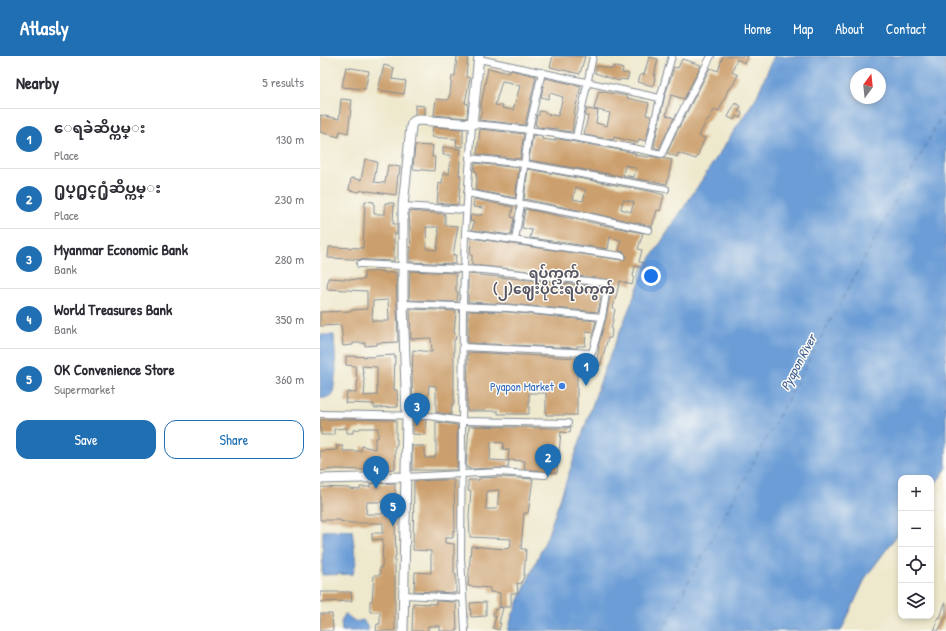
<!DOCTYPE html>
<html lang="en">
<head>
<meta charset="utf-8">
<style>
  :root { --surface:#fff; --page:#f2f2f3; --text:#2b2b33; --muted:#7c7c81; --line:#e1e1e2; --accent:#1f6fb2 }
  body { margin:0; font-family:"Patrick Hand","Noto Sans Myanmar",sans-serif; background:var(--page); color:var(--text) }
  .controls { position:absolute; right:12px; bottom:12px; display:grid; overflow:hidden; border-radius:8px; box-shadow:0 2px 6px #0003 }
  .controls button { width:36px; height:36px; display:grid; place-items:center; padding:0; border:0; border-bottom:1px solid var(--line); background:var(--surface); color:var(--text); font:20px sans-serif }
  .compass { position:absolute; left:530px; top:12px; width:36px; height:36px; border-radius:50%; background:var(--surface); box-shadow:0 2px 6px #0003; rotate:15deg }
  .you { position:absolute; left:331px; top:220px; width:14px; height:14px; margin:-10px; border:3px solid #fff; border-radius:50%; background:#1a73e8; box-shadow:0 0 0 6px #1a73e833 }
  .badge { display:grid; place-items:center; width:26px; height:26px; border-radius:50%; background:var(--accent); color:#fff; font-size:13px; font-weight:700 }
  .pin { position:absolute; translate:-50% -33px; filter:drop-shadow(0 1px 2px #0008) }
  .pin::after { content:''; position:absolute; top:21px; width:14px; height:12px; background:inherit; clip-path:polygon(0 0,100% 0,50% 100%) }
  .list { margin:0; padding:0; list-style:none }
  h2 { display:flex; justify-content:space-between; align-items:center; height:52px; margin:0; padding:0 16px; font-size:17px }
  h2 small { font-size:13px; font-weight:400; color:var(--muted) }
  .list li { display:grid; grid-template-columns:26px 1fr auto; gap:12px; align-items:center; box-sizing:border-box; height:60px; padding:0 16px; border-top:1px solid var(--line) }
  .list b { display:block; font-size:15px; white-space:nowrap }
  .list p { margin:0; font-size:13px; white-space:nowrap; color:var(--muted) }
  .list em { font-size:13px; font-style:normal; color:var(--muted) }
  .actions { display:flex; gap:8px; padding:12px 16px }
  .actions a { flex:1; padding:9px 0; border:1px solid var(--accent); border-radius:12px; text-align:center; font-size:14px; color:var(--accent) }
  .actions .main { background:var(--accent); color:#fff }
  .icon { flex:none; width:22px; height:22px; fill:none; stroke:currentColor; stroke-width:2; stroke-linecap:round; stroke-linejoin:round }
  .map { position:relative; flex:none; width:626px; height:575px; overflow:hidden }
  header { display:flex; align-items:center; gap:24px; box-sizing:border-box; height:56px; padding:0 20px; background:var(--accent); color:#fff }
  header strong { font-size:19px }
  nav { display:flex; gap:22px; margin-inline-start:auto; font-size:14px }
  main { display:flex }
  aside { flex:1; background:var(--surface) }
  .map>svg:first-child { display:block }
  .water { fill:#6c9dd6; stroke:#44669a; fill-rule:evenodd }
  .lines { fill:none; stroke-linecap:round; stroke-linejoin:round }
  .ferry { stroke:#3b5b8e; stroke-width:1; stroke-dasharray:5 4; stroke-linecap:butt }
  .building { fill:#cca06e; fill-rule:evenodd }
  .street-casing { stroke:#848c95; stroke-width:8 }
  .secondary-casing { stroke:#848c95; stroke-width:11 }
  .street { stroke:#fff; stroke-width:6 }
  .secondary { stroke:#fff; stroke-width:9 }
  .shop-dot { fill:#3f7fe0; stroke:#fdfcf7; stroke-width:1.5 }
  .labels { text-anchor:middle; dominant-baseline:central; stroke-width:3; stroke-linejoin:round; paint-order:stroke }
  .shop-label { font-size:12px; fill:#366cbe; stroke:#fdfcf7; text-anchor:end }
  .water-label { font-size:13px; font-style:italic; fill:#3b5b8e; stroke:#fdfcf7 }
  .quarter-label { font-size:14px; font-weight:bold; fill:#595764; stroke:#fdfcf7 }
</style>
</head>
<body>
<header>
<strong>Atlasly</strong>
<nav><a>Home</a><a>Map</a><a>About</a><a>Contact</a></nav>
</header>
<main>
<aside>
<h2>Nearby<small>5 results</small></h2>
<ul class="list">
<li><span class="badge">1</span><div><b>ေရခဲဆိပ္ကမ္း</b><p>Place</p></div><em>130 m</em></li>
<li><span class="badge">2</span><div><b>႐ုပ္႐ွင္႐ုံဆိပ္ကမ္း</b><p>Place</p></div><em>230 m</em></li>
<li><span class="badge">3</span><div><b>Myanmar Economic Bank</b><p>Bank</p></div><em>280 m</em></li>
<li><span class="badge">4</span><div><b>World Treasures Bank</b><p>Bank</p></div><em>350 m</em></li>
<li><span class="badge">5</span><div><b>OK Convenience Store</b><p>Supermarket</p></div><em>360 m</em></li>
</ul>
<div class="actions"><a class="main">Save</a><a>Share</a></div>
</aside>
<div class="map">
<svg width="626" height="575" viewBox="0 0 626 575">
  <rect width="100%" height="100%" fill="#fdfcf7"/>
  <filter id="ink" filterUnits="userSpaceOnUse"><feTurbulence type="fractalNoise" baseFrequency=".025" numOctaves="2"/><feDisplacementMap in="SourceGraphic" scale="8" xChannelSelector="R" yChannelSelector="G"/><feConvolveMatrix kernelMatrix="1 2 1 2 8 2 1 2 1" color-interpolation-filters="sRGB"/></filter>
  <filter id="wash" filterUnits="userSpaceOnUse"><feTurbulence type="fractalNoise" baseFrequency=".012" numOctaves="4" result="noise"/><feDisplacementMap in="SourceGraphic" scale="16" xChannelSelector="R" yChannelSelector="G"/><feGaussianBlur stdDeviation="0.9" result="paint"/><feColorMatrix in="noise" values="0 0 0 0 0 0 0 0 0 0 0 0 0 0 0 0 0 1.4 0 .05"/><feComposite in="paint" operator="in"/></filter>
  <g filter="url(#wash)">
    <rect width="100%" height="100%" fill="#eee8cc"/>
    <g class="water">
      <path d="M454 0H626V413L611 434V422H581V474L546 521 521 575H188L192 560 227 481 285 312 328 206 437 40ZM536 18H560V42H536Z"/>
      <path d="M0 279H14L16 314 13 338 5 342H0Z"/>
      <path d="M32 474 36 506 33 518 2 519 3 475Z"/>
      <path d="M25 558 36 566 43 564 48 572V575H22L21 566Z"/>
    </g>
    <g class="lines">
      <path class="ferry" d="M342 575 626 52"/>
    </g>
    <g id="blocks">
      <g class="building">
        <path d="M137 0H148L146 21 150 22 145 47 148 48 147 62 114 59 116 43 128 44 130 38 132 20H135Z"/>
        <path d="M233 0H265L260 18 230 11Z"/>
        <path d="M403 0H428L425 7 417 3 412 16 418 19 414 27 410 33 409 32 399 55 395 53 388 65 387 64 379 80 385 82 376 103 358 97 357 101 347 97 356 77 390 12 398 15Z"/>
        <path d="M329 1 338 3 334 21 335 22 333 30 318 26 321 18 324 19Z"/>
        <path d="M362 3 381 9 364 43 351 39 346 59 354 62 339 93 336 92 334 91 344 43 354 11 358 12Z"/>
        <path d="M64 9 74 12 72 23 86 25 84 38 58 34Z"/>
        <path d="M277 10 293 13V10L303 13 302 17 309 18 307 24 300 23 299 25 275 17Z"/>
        <path d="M26 11 49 15 45 33 22 31Z"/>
        <path d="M168 12 189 17 190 14 216 20 205 69 159 64 162 54H160ZM182 25 192 27V28L200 30 193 54 182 52 183 50 175 49Z"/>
        <path d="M225 22 261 30 255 54 252 76 237 74 238 73 217 71V69H215L217 59H219V55L226 56V58L238 60 243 41 230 37 228 43 221 41Z"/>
        <path d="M279 35 307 40V42L329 47 326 59 331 60 326 85 319 83 318 87 294 81 293 84 264 79 268 60H265L267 53 278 55 276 67 287 70 290 57 274 53Z"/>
        <path d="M21 43 32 44 28 77 20 75 19 81 0 76V59L19 63Z"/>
        <path d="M415 47 421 50 418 55 422 57 420 62 416 60 414 64 408 61Z"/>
        <path d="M95 49 105 50V58L95 59Z"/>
        <path d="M113 71 143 73V91L136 90 137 83 111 81Z"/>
        <path d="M160 73 204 78 200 103 157 98Z"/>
        <path d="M213 79 222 81V83L235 85V83H239L311 96 316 98 315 99 329 101V100L352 104 347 128 209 104ZM305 109 316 112 314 121 303 119Z"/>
        <path d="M95 89 113 90 112 101H115L114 115 93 113Z"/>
        <path d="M123 91 141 93 139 119H141L140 130 138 149 117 147 119 127 122 128 123 117 129 118 131 99H123Z"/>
        <path d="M45 103 57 106 54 126 65 127 68 109 80 111 79 119H78L76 139 41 134 40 136 29 134 31 122 41 124Z"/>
        <path d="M155 107 199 112 195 142 155 134 157 125 156 115H154Z"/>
        <path d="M208 113 334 136 344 139 340 155 337 154 332 171 330 170 267 156 204 143ZM256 131 266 134 263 145 253 143ZM303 144 314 146 311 156 301 153Z"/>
        <path d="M154 143 193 151 191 161 194 162 191 179 152 174 154 166 150 165 151 159H162L163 152 153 151Z"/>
        <path d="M45 145 54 146V158H65V147H74L73 168H77V178H74V205L8 202 9 191 43 192Z"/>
        <path d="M205 153 323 177 318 193 322 194 319 206 325 207 323 212 315 210 313 220 314 221 312 229 300 225 293 252 295 253 291 274H292L291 282H288L280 310 276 309 279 291H278L286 262 292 228 291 224 152 209V199H150L151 182 302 204 305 203 306 200 304 196 299 195 301 184 290 181 288 193 210 182 212 174 202 172Z"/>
        <path d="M89 155 125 158V169L138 170 133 199H136L135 208 90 206V197H91ZM106 171H118L119 178 117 194 107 193Z"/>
        <path d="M64 215V217L76 216 78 286 57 287V289L45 290V287H33V289L23 290 21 269 0 270V256L32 255V254L47 253V235L7 233 8 222 44 224V216ZM68 244 69 265H52L53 245Z"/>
        <path d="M90 215 136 217V235L138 236 137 246 89 244Z"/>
        <path d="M148 218 283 231 278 256 188 248 148 246Z"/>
        <path d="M90 253 136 255 134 277H135L136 283 134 284V348H132L131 359 116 356V330L109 329 107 355H93L92 319 93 294 112 296 111 282 91 283Z"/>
        <path d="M148 255 188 256 276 265 273 276 266 275 265 290H257V292L148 287Z"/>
        <path d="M148 296 257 302 273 301 274 306 257 307V359H226V337H209V358H178V355H147Z"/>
        <path d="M75 299 74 334H77L78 351 54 352V348L25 347 27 336 36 337 38 322H37L35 310 26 309V300L55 301V300ZM42 310 57 311V339L44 340 45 329Z"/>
        <path d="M20 363 76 364V383H77V390H75V413L65 414V412L58 413V412H47V414L16 413 0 415V395L17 394 16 390H23V395H41L42 390 55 393V382H58V372H40V373L33 374V377H27V372L14 373V379H1L0 364Z"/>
        <path d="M93 364H106L105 379 93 378Z"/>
        <path d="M116 366 137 369V414H92V390H105V402H114L116 398Z"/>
        <path d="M149 370 231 372H248L251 370 250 377 241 376 237 417 204 413 205 405 188 404 189 394 183 393 184 387 171 386 170 404 189 405 188 412 148 413V411H146Z"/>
        <path d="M179 421 213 423 208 457H204L201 493H206L204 520 201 528 197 527 198 537H191V551H180V537L170 536V532L148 530 151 490 184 493 190 492 191 483 150 481 149 460 151 435H148V424H159V422ZM179 434 177 453H166L167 435Z"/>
        <path d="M117 424H134L135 475 133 474V482H125V487L134 488V518H136V537L94 535 95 516 111 517V495L93 494 94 425Z"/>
        <path d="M75 427V448H77L75 467 76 500H75V575H56L57 568H60V556H50V545H52L54 519H60V511H62L63 483 52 484V477H63V467H30L20 465V464H0V431L30 432V433L40 434V431H50V428ZM47 446H63V458H46Z"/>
        <path d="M0 536H31L32 545 0 546Z"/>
        <path d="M116 545 136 546 137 575H120V570H108V575H92L93 547 116 548Z"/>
        <path d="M166 546V560L151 561 150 547Z"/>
        <path d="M625 547H626V561L618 575H614L617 567 616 566 618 561 620 562Z"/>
        <path d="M178 551 183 552 179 567H181L179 574 173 572 176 560H173L175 553H178Z"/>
        <path d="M0 558H12L13 575H0Z"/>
      </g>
    </g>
  </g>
  <g filter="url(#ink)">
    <use href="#blocks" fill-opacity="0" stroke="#848c95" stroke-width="1"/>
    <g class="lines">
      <defs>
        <g id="street">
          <path d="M159 3 340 42"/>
          <path d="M256 81 273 0"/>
          <path d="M328 95 342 98 352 75 391 0"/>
          <path d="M149 102 204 108 346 133"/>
          <path d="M147 137 266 160 329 174"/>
          <path d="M199 147 209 73 222 16"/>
          <path d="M83 150 146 154"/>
          <path d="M145 177 302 200"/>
          <path d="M195 184 201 148"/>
          <path d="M40 208 163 214 288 227 282 261 272 297 143 291"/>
          <path d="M83 248 188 252 282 261"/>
          <path d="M0 358 109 360 143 365 248 367"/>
          <path d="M85 421 179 416 225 419"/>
          <path d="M84 539 143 542"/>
          <path d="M145 575 141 501 143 250 145 177 152 68C211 72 269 84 328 95L340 42 352 0"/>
        </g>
        <g id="secondary">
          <path d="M0 423 85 421"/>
          <path d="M83 575 87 360 83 248V150L91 71C92 66 93 65 99 64L152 68 159 0"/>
        </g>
      </defs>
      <use href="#street" class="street-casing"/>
      <use href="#secondary" class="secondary-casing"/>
      <use href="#street" class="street"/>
      <use href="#secondary" class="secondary"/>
    </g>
  </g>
  <circle class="shop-dot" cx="242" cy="330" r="4"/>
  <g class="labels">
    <g class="shop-label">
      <text x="234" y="330">Pyapon Market</text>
    </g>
    <g class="water-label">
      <text transform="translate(478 306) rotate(-62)">Pyapon River</text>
    </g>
    <g class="quarter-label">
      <text x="234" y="216">ရပ်ကွက်<tspan x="234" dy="16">(၂)ဈေးပိုင်းရပ်ကွက်</tspan></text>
    </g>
  </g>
</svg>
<div class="controls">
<button>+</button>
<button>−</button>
<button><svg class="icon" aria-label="locate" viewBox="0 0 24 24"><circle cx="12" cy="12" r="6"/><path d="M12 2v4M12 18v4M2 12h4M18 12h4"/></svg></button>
<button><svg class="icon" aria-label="layers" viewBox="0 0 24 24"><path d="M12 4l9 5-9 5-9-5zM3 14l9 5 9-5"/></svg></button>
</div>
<svg class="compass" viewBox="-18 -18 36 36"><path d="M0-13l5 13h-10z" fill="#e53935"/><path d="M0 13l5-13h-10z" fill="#7c7c81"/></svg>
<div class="you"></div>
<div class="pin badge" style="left:266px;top:330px">1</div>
<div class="pin badge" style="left:228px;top:421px">2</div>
<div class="pin badge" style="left:97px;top:370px">3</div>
<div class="pin badge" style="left:56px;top:433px">4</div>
<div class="pin badge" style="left:73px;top:470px">5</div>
</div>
</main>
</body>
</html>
